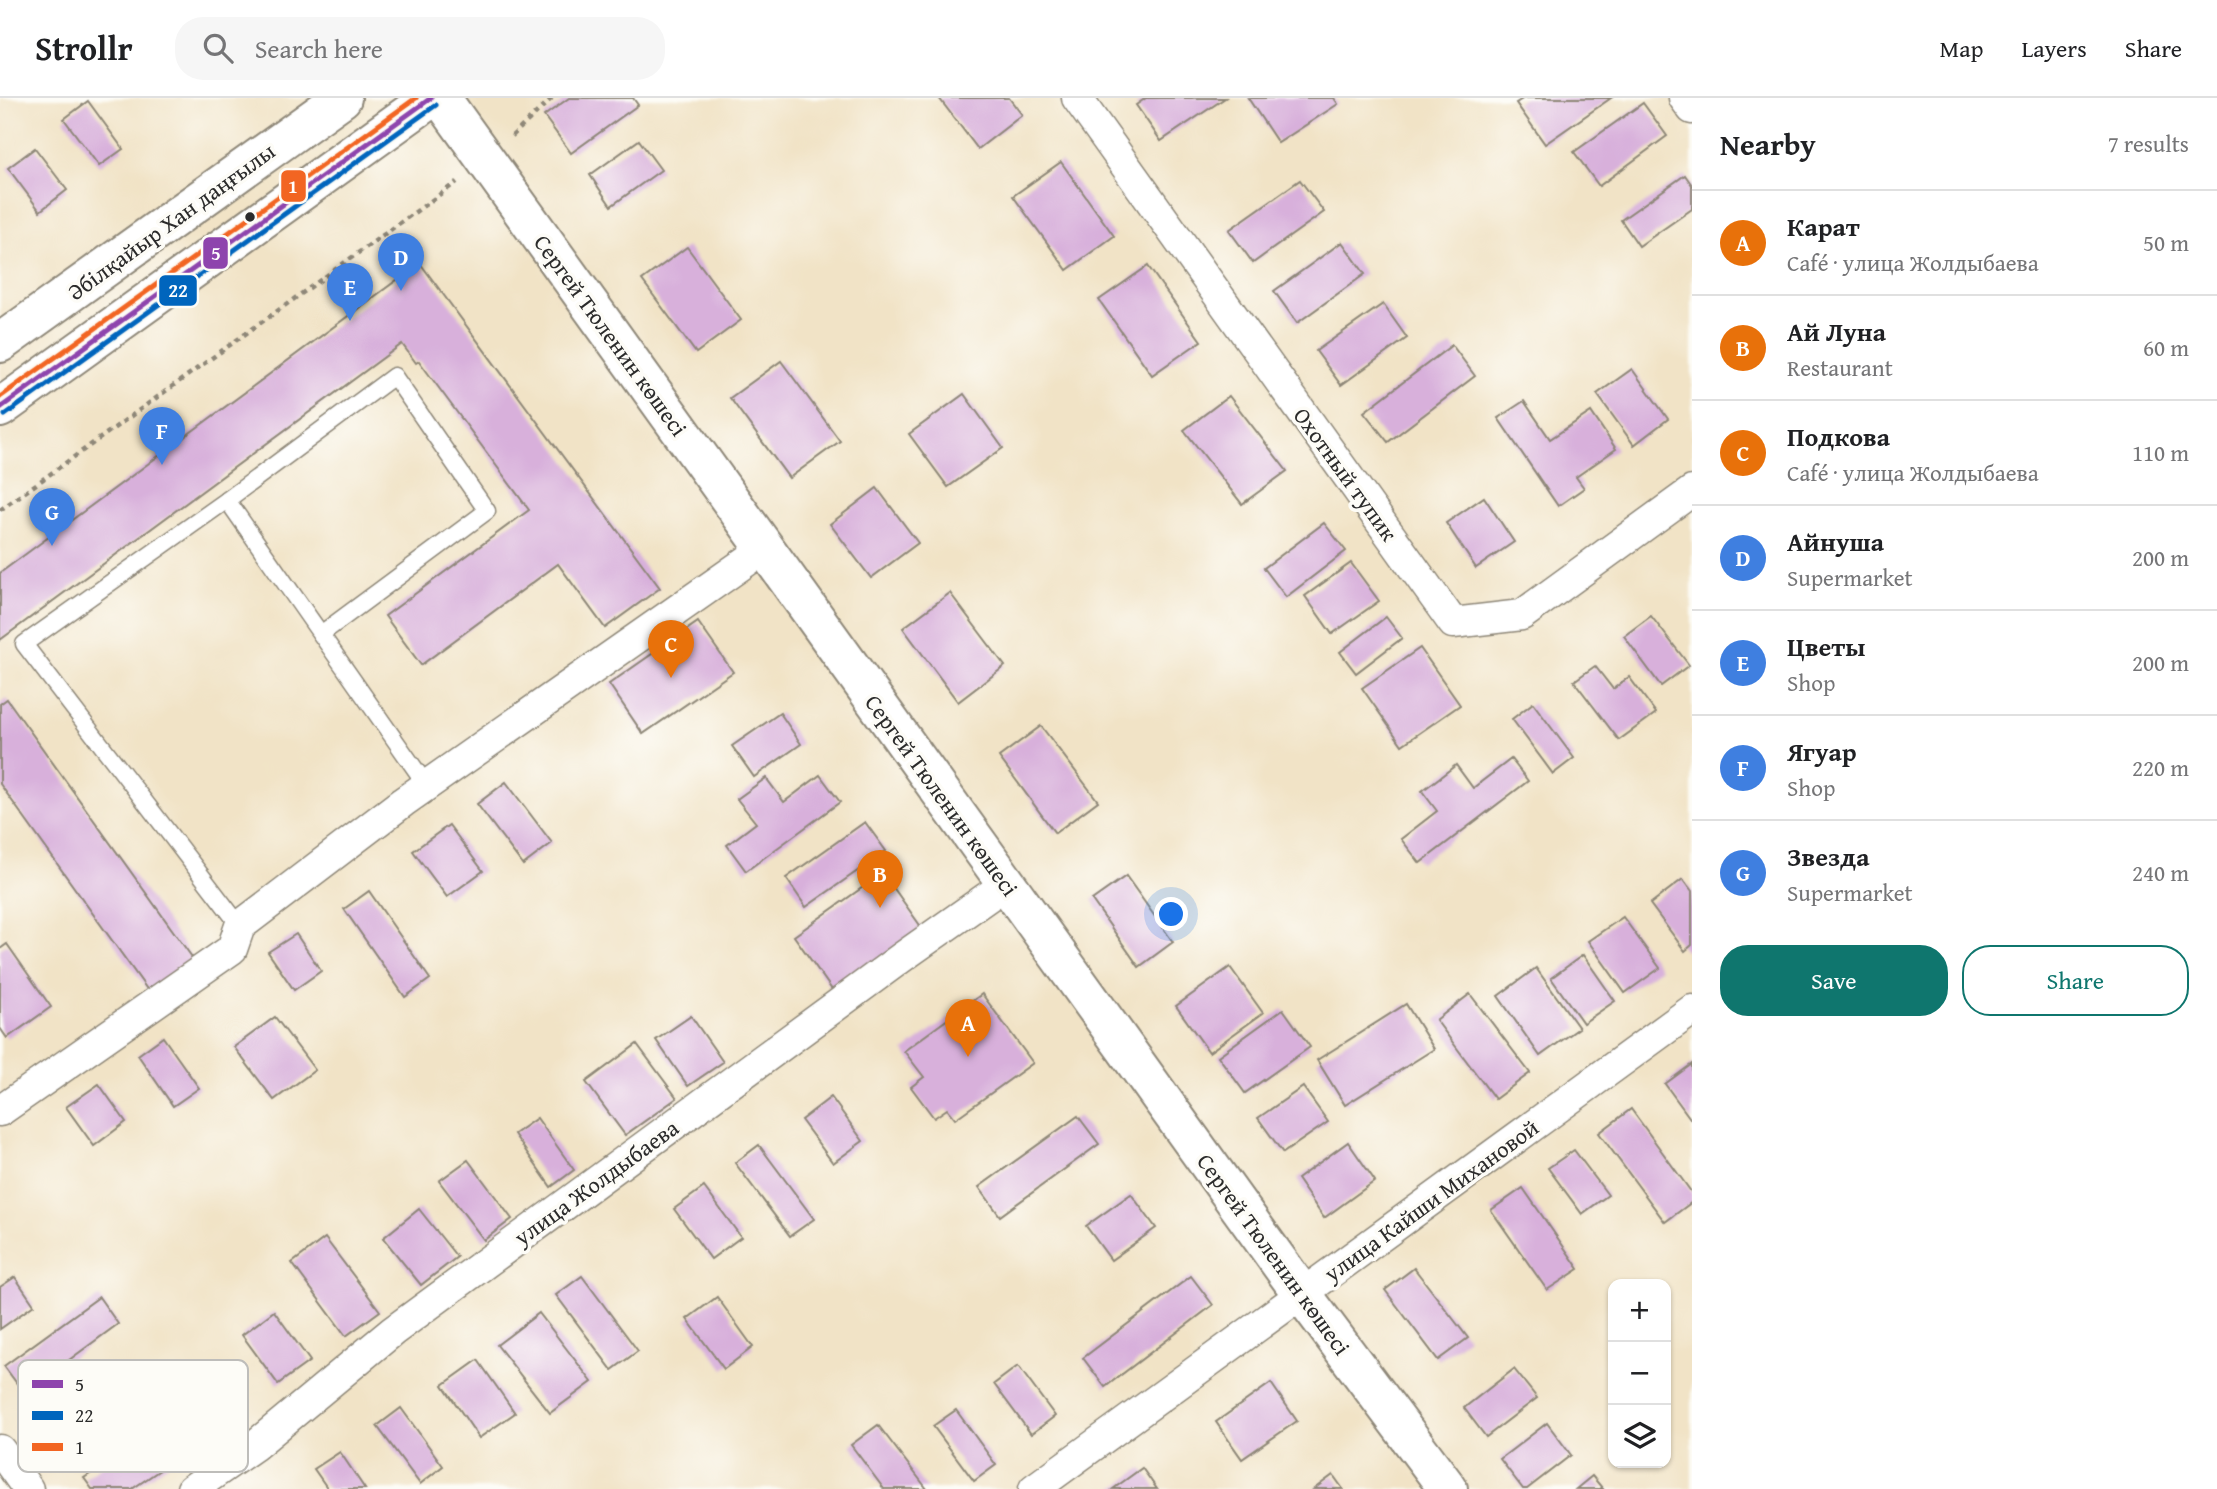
<!DOCTYPE html>
<html lang="en">
<head>
<meta charset="utf-8">
<style>
  :root { --surface:#fff; --page:#f6f6f6; --text:#202124; --muted:#757577; --line:#e0e0e0; --accent:#0f766e }
  body { margin:0; font-family:"Gentium Book Plus",serif; background:var(--page); color:var(--text) }
  .controls { position:absolute; right:21px; bottom:21px; display:grid; overflow:hidden; border-radius:14px; box-shadow:0 2px 5px #0004 }
  .controls button { width:63px; height:63px; display:grid; place-items:center; padding:0; border:0; border-bottom:2px solid var(--line); background:var(--surface); color:var(--text); font:35px sans-serif }
  .you { position:absolute; left:1172px; top:817px; width:24px; height:24px; margin:-18px; border:5px solid #fff; border-radius:50%; background:#1a73e8; box-shadow:0 0 0 10px #1a73e833 }
  .badge { display:grid; place-items:center; width:46px; height:46px; border-radius:50%; background:var(--accent); color:#fff; font-size:23px; font-weight:700 }
  .pin { position:absolute; translate:-50% -58px; filter:drop-shadow(0 2px 4px #0008) }
  .pin::after { content:''; position:absolute; top:37px; width:24px; height:21px; background:inherit; clip-path:polygon(0 0,100% 0,50% 100%) }
  .list { margin:0; padding:0; list-style:none }
  h2 { display:flex; justify-content:space-between; align-items:center; height:91px; margin:0; padding:0 28px; font-size:30px }
  h2 small { font-size:23px; font-weight:400; color:var(--muted) }
  .list li { display:grid; grid-template-columns:46px 1fr auto; gap:21px; align-items:center; box-sizing:border-box; height:105px; padding:0 28px; border-top:2px solid var(--line) }
  .list b { display:block; font-size:26px; white-space:nowrap }
  .list p { margin:0; font-size:23px; white-space:nowrap; color:var(--muted) }
  .list em { font-size:23px; font-style:normal; color:var(--muted) }
  .actions { display:flex; gap:14px; padding:21px 28px }
  .actions a { flex:1; padding:16px 0; border:2px solid var(--accent); border-radius:28px; text-align:center; font-size:24px; color:var(--accent) }
  .actions .main { background:var(--accent); color:#fff }
  .icon { flex:none; width:38px; height:38px; fill:none; stroke:currentColor; stroke-width:2; stroke-linecap:round; stroke-linejoin:round }
  .map { position:relative; flex:none; width:1692px; height:1391px; overflow:hidden }
  header { display:flex; align-items:center; gap:42px; box-sizing:border-box; height:98px; padding:0 35px; background:var(--surface); border-bottom:2px solid var(--line) }
  header strong { font-size:33px }
  nav { display:flex; gap:38px; margin-inline-start:auto; font-size:24px }
  .search { width:490px; height:63px; background:var(--page); display:flex; align-items:center; gap:18px; box-sizing:border-box; padding:0 24px; border-radius:28px; color:var(--muted); font-size:26px }
  main { display:flex }
  aside { flex:1; background:var(--surface) }
  .map>svg:first-child { display:block }
  .building { fill:#d8b0db }
  .lines { fill:none; stroke-linecap:round; stroke-linejoin:round }
  .lane-casing { stroke:#8e8778; stroke-width:19 }
  .street-casing { stroke:#8e8778; stroke-width:33 }
  .secondary-casing { stroke:#8e8778; stroke-width:42 }
  .primary-casing { stroke:#8e8778; stroke-width:42 }
  .path { stroke:#8e8778; stroke-width:4.5; stroke-dasharray:5 5; stroke-linecap:butt }
  .lane { stroke:#fff; stroke-width:16 }
  .street { stroke:#fff; stroke-width:30 }
  .secondary { stroke:#fff; stroke-width:38 }
  .primary { stroke:#fff; stroke-width:38 }
  .bus-1-casing { stroke:#fdfcf7; stroke-width:10 }
  .bus-2-casing { stroke:#fdfcf7; stroke-width:10 }
  .bus-3-casing { stroke:#fdfcf7; stroke-width:10 }
  .bus-1 { stroke:#8e44ad; stroke-width:5 }
  .bus-2 { stroke:#0065bd; stroke-width:5 }
  .bus-3 { stroke:#f26522; stroke-width:5 }
  .bus-dot { fill:#2b2b2b; stroke:#fdfcf7; stroke-width:2.5 }
  .labels { text-anchor:middle; dominant-baseline:central; stroke-width:7; stroke-linejoin:round; paint-order:stroke }
  .street-label { font-size:23px; fill:#2b2b2b; stroke:#fdfcf7 }
  .key { fill:#fdfcf7; stroke:#bebdba; stroke-width:2 }
  .key-label { font-size:19px; fill:#2b2b2b }
  .line-badge { stroke:#fdfcf7; stroke-width:2.5 }
  .badge-label { font-size:19px; text-anchor:middle; font-weight:bold; fill:#fff }
</style>
</head>
<body>
<header>
<strong>Strollr</strong>
<div class="search"><svg class="icon" aria-label="search" viewBox="0 0 24 24"><circle cx="10" cy="10" r="6"/><path d="M15 15l6 6"/></svg>Search here</div>
<nav><a>Map</a><a>Layers</a><a>Share</a></nav>
</header>
<main>
<div class="map">
<svg width="1692" height="1391" viewBox="0 0 1692 1391">
  <rect width="100%" height="100%" fill="#fdfcf7"/>
  <filter id="ink" filterUnits="userSpaceOnUse"><feTurbulence type="fractalNoise" baseFrequency=".0143" numOctaves="2"/><feDisplacementMap in="SourceGraphic" scale="14" xChannelSelector="R" yChannelSelector="G"/><feConvolveMatrix kernelMatrix="1 2 1 2 8 2 1 2 1" color-interpolation-filters="sRGB"/></filter>
  <filter id="wash" filterUnits="userSpaceOnUse"><feTurbulence type="fractalNoise" baseFrequency=".00686" numOctaves="4" result="noise"/><feDisplacementMap in="SourceGraphic" scale="28" xChannelSelector="R" yChannelSelector="G"/><feGaussianBlur stdDeviation="1.57" result="paint"/><feColorMatrix in="noise" values="0 0 0 0 0 0 0 0 0 0 0 0 0 0 0 0 0 1.4 0 .05"/><feComposite in="paint" operator="in"/></filter>
  <g filter="url(#wash)">
    <rect width="100%" height="100%" fill="#f1e3c6"/>
    <g id="blocks">
      <g class="building">
        <path d="M569 0H633L638 7 571 55 544 18Z"/>
        <path d="M939 0H1009L1022 17 978 51Z"/>
        <path d="M1146 0H1225L1161 43 1136 7Z"/>
        <path d="M1248 0H1334L1338 6 1278 45Z"/>
        <path d="M1524 0H1611L1545 46 1516 5Z"/>
        <path d="M88 3 123 51 99 68 64 21Z"/>
        <path d="M1643 5 1667 38 1599 88 1574 54Z"/>
        <path d="M639 42 661 72 611 108 590 77Z"/>
        <path d="M35 50 67 92 40 113 8 70Z"/>
        <path d="M1061 64 1114 138 1067 172 1013 98Z"/>
        <path d="M1685 77 1692 87V111L1639 148 1621 122Z"/>
        <path d="M1300 82 1324 114 1253 165 1229 132Z"/>
        <path d="M1342 144 1365 176 1297 225 1274 193Z"/>
        <path d="M687 149 741 222 696 255 642 182Z"/>
        <path d="M420 165 660 490 605 530 558 466 421 567 385 518 529 412 419 263 416 265 402 246 0 542V475Z"/>
        <path d="M1148 168 1201 243 1152 277 1099 202Z"/>
        <path d="M1383 206 1407 240 1341 287 1316 253Z"/>
        <path d="M1452 247 1475 278 1388 344 1364 314Z"/>
        <path d="M781 263 840 343 789 380 730 300Z"/>
        <path d="M1632 271 1668 321 1634 347 1597 296Z"/>
        <path d="M964 296 1003 350 948 389 909 336Z"/>
        <path d="M1229 298 1287 373 1242 406 1184 332Z"/>
        <path d="M1524 303 1550 341 1591 314 1616 351 1576 379 1584 390 1558 408 1498 320Z"/>
        <path d="M877 390 918 445 871 480 830 426Z"/>
        <path d="M1484 399 1514 444 1476 470 1446 425Z"/>
        <path d="M1324 425 1346 453 1286 499 1264 470Z"/>
        <path d="M1351 465 1379 503 1332 536 1305 498Z"/>
        <path d="M950 495 1005 568 958 604 903 530Z"/>
        <path d="M1651 518 1689 567 1661 588 1624 538Z"/>
        <path d="M1386 519 1402 540 1356 575 1340 554Z"/>
        <path d="M698 524 733 574 643 636 609 586Z"/>
        <path d="M1420 550 1460 607 1402 647 1362 590Z"/>
        <path d="M1595 568 1613 591 1629 579 1656 615 1619 642 1574 583Z"/>
        <path d="M7 601 194 862 149 894 0 686V606Z"/>
        <path d="M1533 605 1574 660 1553 676 1512 621Z"/>
        <path d="M780 615 801 646 754 679 732 648Z"/>
        <path d="M1041 628 1098 703 1055 735 999 659Z"/>
        <path d="M1511 661 1528 683 1420 765 1401 741 1437 713 1422 693 1456 667 1473 690Z"/>
        <path d="M820 677 840 704 746 773 727 747 756 725 737 701 766 680 784 704Z"/>
        <path d="M506 684 552 745 523 767 477 706Z"/>
        <path d="M865 724 886 753 806 809 786 780Z"/>
        <path d="M449 727 483 773 447 799 413 753Z"/>
        <path d="M883 775 924 833 835 896 794 838Z"/>
        <path d="M1126 778 1173 844 1139 869 1092 802Z"/>
        <path d="M1683 781 1692 793V847L1685 853 1650 806Z"/>
        <path d="M369 793 430 881 405 899 344 811Z"/>
        <path d="M1623 819 1660 870 1625 895 1588 843Z"/>
        <path d="M296 836 321 873 294 892 268 854Z"/>
        <path d="M7 846 51 909 7 940 0 930V851Z"/>
        <path d="M1583 857 1615 903 1583 925 1551 880Z"/>
        <path d="M1230 869 1263 915 1209 954 1176 908Z"/>
        <path d="M1536 870 1579 930 1540 958 1498 898Z"/>
        <path d="M982 896 1033 965 955 1021 947 1011 934 1020 911 989 924 979 904 953Z"/>
        <path d="M1470 896 1530 975 1495 1001 1436 922Z"/>
        <path d="M1406 906 1434 951 1345 1007 1317 962Z"/>
        <path d="M1283 911 1310 949 1245 995 1218 958Z"/>
        <path d="M691 918 723 964 688 988 656 942Z"/>
        <path d="M275 919 315 972 274 1002 234 949Z"/>
        <path d="M163 939 199 990 173 1008 138 957Z"/>
        <path d="M637 946 677 1000 625 1037 586 984Z"/>
        <path d="M1692 966V1023L1665 986Z"/>
        <path d="M99 986 126 1024 94 1048 66 1009Z"/>
        <path d="M1303 989 1328 1024 1283 1055 1258 1020Z"/>
        <path d="M831 999 863 1043 833 1065 801 1022Z"/>
        <path d="M1631 1011 1692 1095V1104L1665 1124 1599 1035Z"/>
        <path d="M1078 1018 1099 1046 1000 1118 979 1089Z"/>
        <path d="M537 1020 574 1072 551 1089 514 1036Z"/>
        <path d="M1348 1044 1375 1083 1324 1120 1297 1081Z"/>
        <path d="M759 1047 814 1121 790 1138 735 1065Z"/>
        <path d="M1574 1052 1608 1097 1582 1116 1548 1070Z"/>
        <path d="M468 1062 512 1121 484 1142 439 1083Z"/>
        <path d="M704 1089 741 1139 711 1161 674 1111Z"/>
        <path d="M1523 1090 1579 1171 1547 1192 1491 1112Z"/>
        <path d="M1131 1096 1156 1130 1111 1162 1086 1128Z"/>
        <path d="M419 1111 457 1159 421 1187 383 1140Z"/>
        <path d="M325 1140 380 1213 346 1238 292 1165Z"/>
        <path d="M1414 1170 1468 1240 1438 1262 1385 1192Z"/>
        <path d="M582 1178 638 1253 612 1272 556 1197Z"/>
        <path d="M1191 1178 1213 1207 1105 1289 1083 1260Z"/>
        <path d="M15 1179 34 1207 0 1231V1189Z"/>
        <path d="M99 1199 118 1226 24 1295 4 1268Z"/>
        <path d="M717 1199 753 1249 724 1271 687 1221Z"/>
        <path d="M274 1213 310 1263 278 1286 242 1237Z"/>
        <path d="M539 1215 592 1284 550 1315 497 1247Z"/>
        <path d="M478 1262 515 1315 479 1340 443 1287Z"/>
        <path d="M1018 1268 1055 1318 1031 1336 994 1286Z"/>
        <path d="M1514 1271 1537 1300 1486 1339 1464 1310Z"/>
        <path d="M1271 1285 1297 1323 1242 1361 1216 1324Z"/>
        <path d="M401 1310 443 1368 420 1386 377 1328Z"/>
        <path d="M956 1312 996 1367 974 1383 933 1328Z"/>
        <path d="M1547 1325 1571 1357 1527 1391H1523L1500 1361Z"/>
        <path d="M878 1327 927 1391H884L851 1347Z"/>
        <path d="M153 1334 173 1363 132 1391H92L84 1380Z"/>
        <path d="M340 1354 365 1391H328L314 1371Z"/>
        <path d="M1142 1370 1157 1391H1113Z"/>
        <path d="M1333 1377 1343 1391H1314Z"/>
        <path d="M1592 1378 1603 1391H1576Z"/>
      </g>
    </g>
  </g>
  <g filter="url(#ink)">
    <use href="#blocks" fill-opacity="0" stroke="#8e8778" stroke-width="2"/>
    <g class="lines">
      <defs>
        <g id="lane">
          <path d="M227 402 394 278 487 413 321 536"/>
          <path d="M240 828 24 546 227 402 427 688"/>
        </g>
        <g id="street">
          <path d="M1077 0 1453 525 1522 517 1692 393"/>
          <path d="M1684 0 1692 11"/>
          <path d="M0 1013 232 851 240 828 403 704 764 451"/>
          <path d="M0 1352 28 1391"/>
          <path d="M192 1391 254 1348 393 1233 901 860 1006 786"/>
          <path d="M1034 1391 1692 912"/>
        </g>
        <path id="secondary" d="M441 0 1302 1196 1448 1391"/>
        <g id="primary">
          <path d="M0 245 342 0"/>
          <path d="M0 310 431 0"/>
        </g>
      </defs>
      <use href="#lane" class="lane-casing"/>
      <use href="#street" class="street-casing"/>
      <use href="#secondary" class="secondary-casing"/>
      <use href="#primary" class="primary-casing"/>
      <g class="path">
        <path d="M512 38 552 0"/>
        <path d="M0 412 457 84"/>
      </g>
      <use href="#lane" class="lane"/>
      <use href="#street" class="street"/>
      <use href="#secondary" class="secondary"/>
      <use href="#primary" class="primary"/>
      <defs>
        <path id="bus-1" d="M0 310 431 0"/>
        <path id="bus-2" d="M5 317 436 7"/>
        <path id="bus-3" d="M0 299 416 0"/>
      </defs>
      <use href="#bus-1" class="bus-1-casing"/>
      <use href="#bus-2" class="bus-2-casing"/>
      <use href="#bus-3" class="bus-3-casing"/>
      <use href="#bus-1" class="bus-1"/>
      <use href="#bus-2" class="bus-2"/>
      <use href="#bus-3" class="bus-3"/>
    </g>
  </g>
  <circle class="bus-dot" cx="250" cy="119" r="6"/>
  <g class="labels">
    <g class="street-label">
      <text transform="translate(171 123) rotate(-36)">Әбілқайыр Хан даңғылы</text>
      <text transform="translate(611 237) rotate(54)">Сергей Тюленин көшесі</text>
      <text transform="translate(1346 376) rotate(54)">Охотный тупик</text>
      <text transform="translate(942 697) rotate(54)">Сергей Тюленин көшесі</text>
      <text transform="translate(596 1084) rotate(-36)">улица Жолдыбаева</text>
      <text transform="translate(1431 1102) rotate(-36)">улица Кайши Михановой</text>
      <text transform="translate(1274 1156) rotate(54)">Сергей Тюленин көшесі</text>
    </g>
  </g>
  <rect x="18" y="1262" width="230" height="112" rx="10" class="key"/>
  <rect x="32" y="1282" width="31" height="8" fill="#8e44ad"/>
  <rect x="32" y="1313" width="31" height="9" fill="#0065bd"/>
  <rect x="32" y="1345" width="31" height="8" fill="#f26522"/>
  <g class="key-label">
    <text x="75" y="1293">5</text>
    <text x="75" y="1324">22</text>
    <text x="75" y="1356">1</text>
  </g>
  <g class="line-badge">
    <rect x="280" y="71" width="27" height="34" rx="7" fill="#f26522"/>
    <rect x="202" y="138" width="27" height="34" rx="7" fill="#8e44ad"/>
    <rect x="158" y="176" width="40" height="33" rx="7" fill="#0065bd"/>
  </g>
  <g class="badge-label">
    <text x="293" y="95">1</text>
    <text x="216" y="162">5</text>
    <text x="178" y="199">22</text>
  </g>
</svg>
<div class="controls">
<button>+</button>
<button>−</button>
<button><svg class="icon" aria-label="layers" viewBox="0 0 24 24"><path d="M12 4l9 5-9 5-9-5zM3 14l9 5 9-5"/></svg></button>
</div>
<div class="you"></div>
<div class="pin badge" style="left:968px;top:959px;background:#e8710a">A</div>
<div class="pin badge" style="left:880px;top:810px;background:#e8710a">B</div>
<div class="pin badge" style="left:671px;top:580px;background:#e8710a">C</div>
<div class="pin badge" style="left:401px;top:193px;background:#3f7fe0">D</div>
<div class="pin badge" style="left:350px;top:223px;background:#3f7fe0">E</div>
<div class="pin badge" style="left:162px;top:367px;background:#3f7fe0">F</div>
<div class="pin badge" style="left:52px;top:448px;background:#3f7fe0">G</div>
</div>
<aside>
<h2>Nearby<small>7 results</small></h2>
<ul class="list">
<li><span class="badge" style="background:#e8710a">A</span><div><b>Карат</b><p>Café · улица Жолдыбаева</p></div><em>50 m</em></li>
<li><span class="badge" style="background:#e8710a">B</span><div><b>Ай Луна</b><p>Restaurant</p></div><em>60 m</em></li>
<li><span class="badge" style="background:#e8710a">C</span><div><b>Подкова</b><p>Café · улица Жолдыбаева</p></div><em>110 m</em></li>
<li><span class="badge" style="background:#3f7fe0">D</span><div><b>Айнуша</b><p>Supermarket</p></div><em>200 m</em></li>
<li><span class="badge" style="background:#3f7fe0">E</span><div><b>Цветы</b><p>Shop</p></div><em>200 m</em></li>
<li><span class="badge" style="background:#3f7fe0">F</span><div><b>Ягуар</b><p>Shop</p></div><em>220 m</em></li>
<li><span class="badge" style="background:#3f7fe0">G</span><div><b>Звезда</b><p>Supermarket</p></div><em>240 m</em></li>
</ul>
<div class="actions"><a class="main">Save</a><a>Share</a></div>
</aside>
</main>
</body>
</html>
